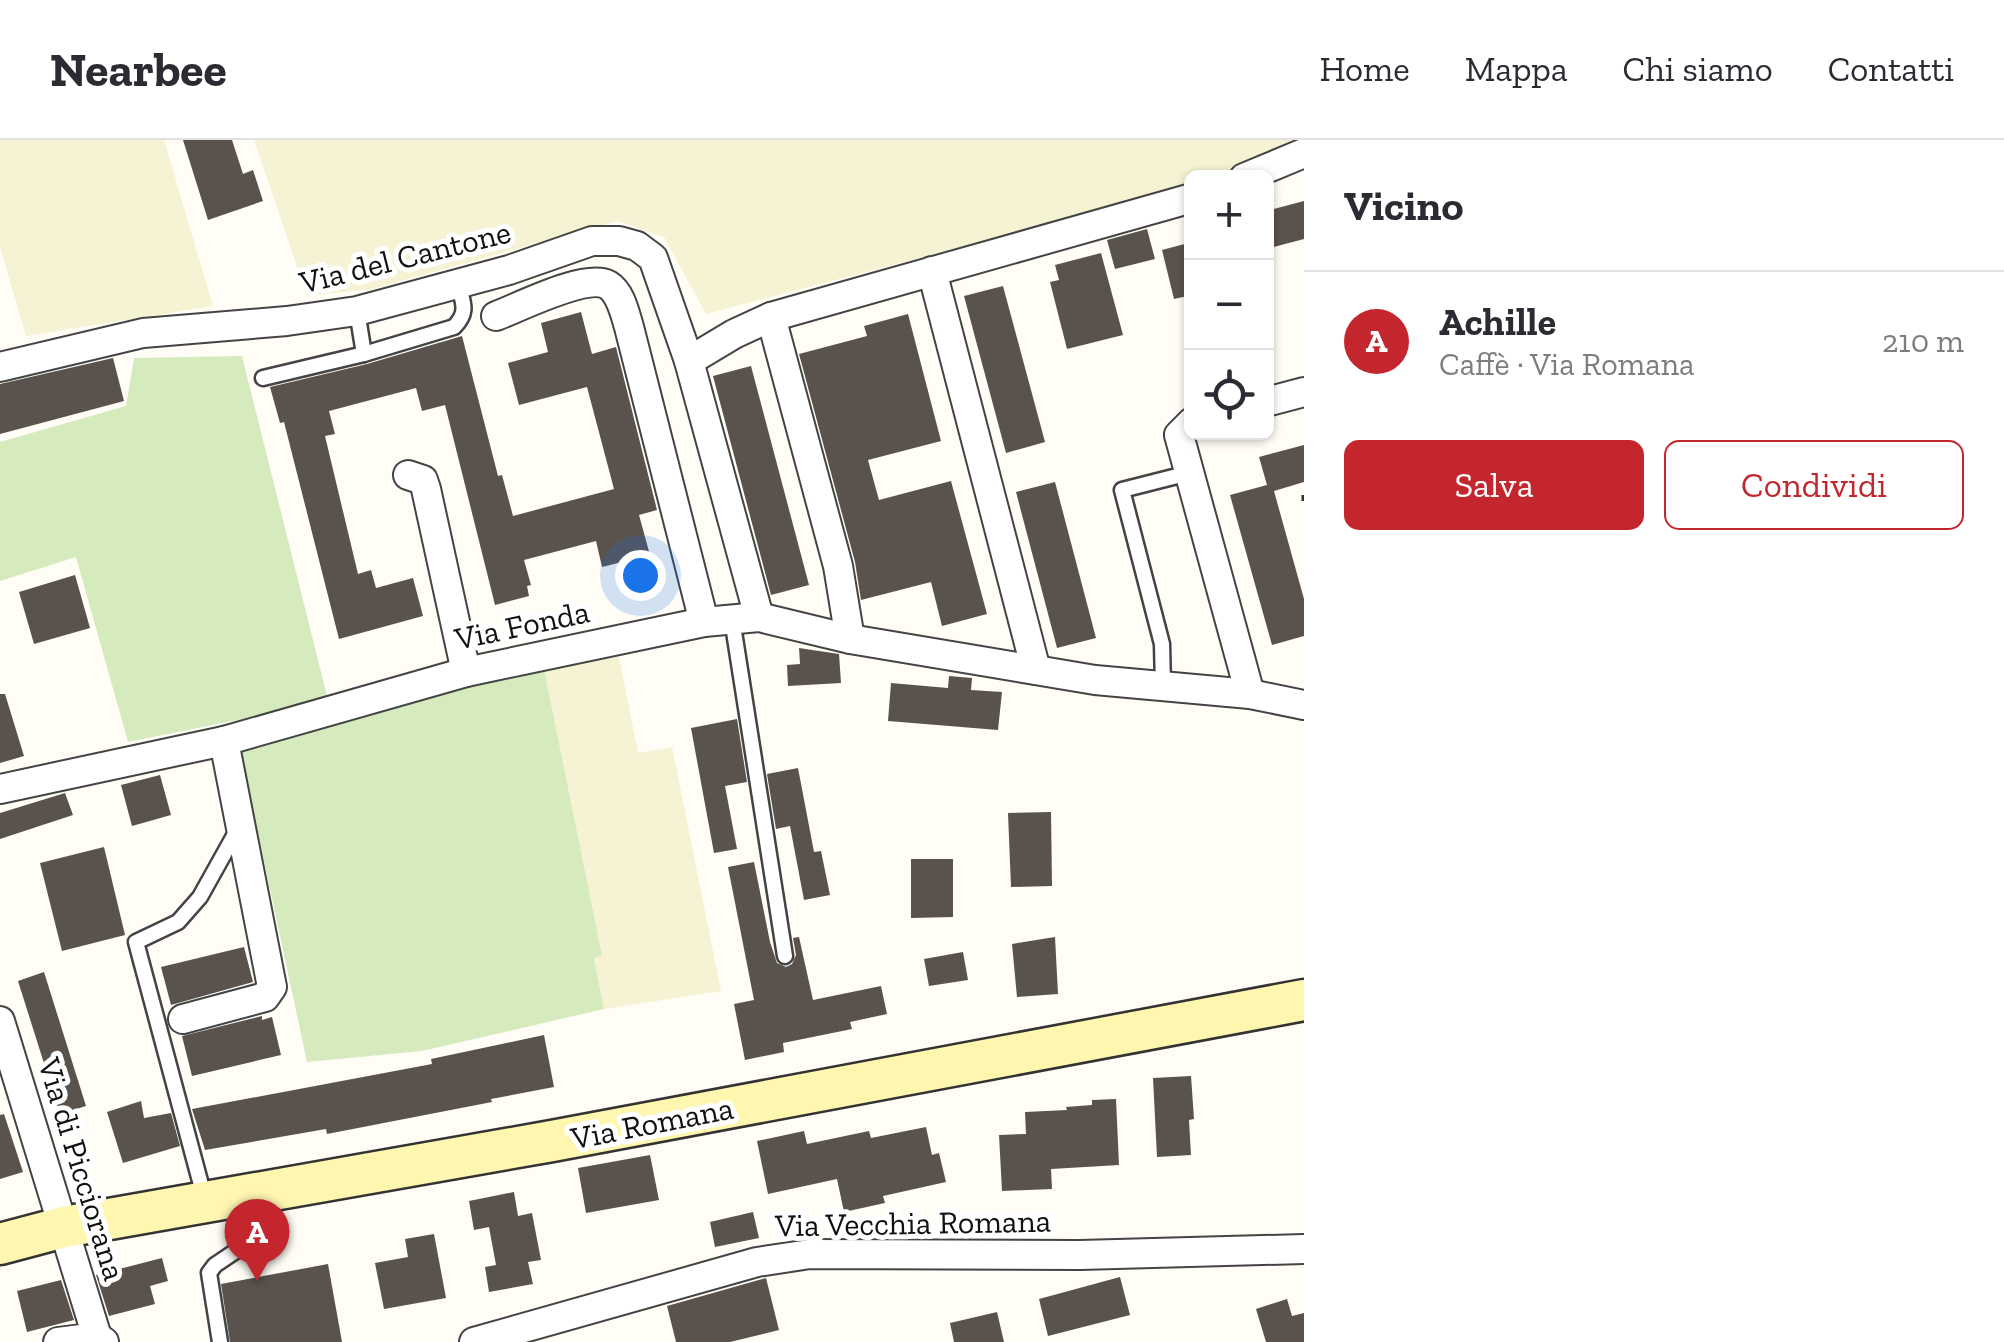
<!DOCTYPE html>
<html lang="it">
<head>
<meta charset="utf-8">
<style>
  :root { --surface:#fff; --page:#f2f2f3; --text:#2b2b33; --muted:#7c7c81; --line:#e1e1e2; --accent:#c4262e }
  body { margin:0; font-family:"Zilla Slab",serif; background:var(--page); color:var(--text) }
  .controls { position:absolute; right:30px; top:30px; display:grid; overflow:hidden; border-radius:15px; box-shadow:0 2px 8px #0004 }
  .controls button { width:90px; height:90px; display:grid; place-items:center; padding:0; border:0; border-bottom:2px solid var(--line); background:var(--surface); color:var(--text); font:50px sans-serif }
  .you { position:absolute; left:640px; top:435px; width:35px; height:35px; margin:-25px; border:8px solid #fff; border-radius:50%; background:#1a73e8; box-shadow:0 0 0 15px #1a73e833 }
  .badge { display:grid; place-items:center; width:65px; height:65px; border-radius:50%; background:var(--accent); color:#fff; font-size:32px; font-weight:700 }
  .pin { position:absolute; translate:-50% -82px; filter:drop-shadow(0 2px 5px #0008) }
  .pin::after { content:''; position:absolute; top:52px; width:35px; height:30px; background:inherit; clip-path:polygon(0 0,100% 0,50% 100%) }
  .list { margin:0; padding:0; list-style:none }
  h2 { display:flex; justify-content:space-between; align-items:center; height:130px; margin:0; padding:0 40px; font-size:42px }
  h2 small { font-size:32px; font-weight:400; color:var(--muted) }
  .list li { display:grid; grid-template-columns:65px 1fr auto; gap:30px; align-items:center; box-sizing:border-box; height:140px; padding:0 40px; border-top:2px solid var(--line) }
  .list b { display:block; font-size:38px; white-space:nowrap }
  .list p { margin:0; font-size:32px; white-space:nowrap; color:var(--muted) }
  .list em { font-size:32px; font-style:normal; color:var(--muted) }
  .actions { display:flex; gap:20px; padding:30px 40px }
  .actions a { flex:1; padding:22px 0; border:2px solid var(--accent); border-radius:15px; text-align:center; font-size:35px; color:var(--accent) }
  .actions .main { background:var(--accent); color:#fff }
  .icon { flex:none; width:55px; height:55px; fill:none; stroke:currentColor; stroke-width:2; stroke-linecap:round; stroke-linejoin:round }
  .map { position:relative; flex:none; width:1304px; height:1202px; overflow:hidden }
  header { display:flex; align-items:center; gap:60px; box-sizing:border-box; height:140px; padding:0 50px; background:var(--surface); border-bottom:2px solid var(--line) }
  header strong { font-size:48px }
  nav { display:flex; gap:55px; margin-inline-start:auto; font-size:35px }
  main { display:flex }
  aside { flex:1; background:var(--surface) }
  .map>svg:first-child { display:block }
  .farmland { fill:#f6f3d4 }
  .green { fill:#d5ebbd }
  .building { fill:#5a524d }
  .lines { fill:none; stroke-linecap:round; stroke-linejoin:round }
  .service-casing { stroke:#444; stroke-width:19 }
  .minor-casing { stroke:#444; stroke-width:32 }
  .secondary-casing { stroke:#333; stroke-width:45 }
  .path { stroke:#333; stroke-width:5; stroke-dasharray:10 5; stroke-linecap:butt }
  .service { stroke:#fff; stroke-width:14 }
  .minor { stroke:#fff; stroke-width:28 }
  .secondary { stroke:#fff6b0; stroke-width:40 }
  .labels { text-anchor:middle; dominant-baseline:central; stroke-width:10; stroke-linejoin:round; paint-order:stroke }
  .street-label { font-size:32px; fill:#111; stroke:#fff }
</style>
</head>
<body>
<header>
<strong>Nearbee</strong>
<nav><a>Home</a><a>Mappa</a><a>Chi siamo</a><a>Contatti</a></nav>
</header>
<main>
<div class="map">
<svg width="1304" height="1202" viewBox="0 0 1304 1202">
  <rect width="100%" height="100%" fill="#fffdf5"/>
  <g class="farmland">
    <path d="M0 0H164L213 166 26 196 0 107Z"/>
    <path d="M254 0H1298L1213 37 1192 38 1191 47 706 174 664 97 617 81 372 149 307 156Z"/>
    <path d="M619 517 638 613 672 607 721 851 604 869 594 817 601 816 544 529Z"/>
  </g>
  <g class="green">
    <path d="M242 216 327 556 287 570 128 602 76 417 0 441V302L126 266 134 218Z"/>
    <path d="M544 529 602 816 594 818 604 869 422 911 307 922 239 604Z"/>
  </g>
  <g class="building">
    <path d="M183 0H232L243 34 253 30 263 61 208 80Z"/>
    <path d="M1304 61V99L1266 109V71Z"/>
    <path d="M1147 89 1155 119 1115 129 1107 100Z"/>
    <path d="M1192 102V155L1174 159 1162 110Z"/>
    <path d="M1101 113 1123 195 1067 209 1050 142 1059 140 1055 125Z"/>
    <path d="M1003 146 1045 302 1006 313 964 156Z"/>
    <path d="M581 172 592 214 616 207 657 370 639 375 650 415 602 427 596 401 524 420 531 445 527 446 529 456 495 465 445 265 422 271 416 248 329 271 335 294 325 296 358 434 371 430 376 448 413 438 423 476 339 499 284 282 280 283 270 247 367 224 462 196 498 336 502 335 513 376 614 349 587 247 519 265 508 223 548 212 541 183Z"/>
    <path d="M908 174 941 301 868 320 879 360 951 341 987 474 942 486 931 442 861 460 855 422 799 214 867 196 864 186Z"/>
    <path d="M113 218 124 261 0 294V244Z"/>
    <path d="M751 226 809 445 771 455 713 236Z"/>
    <path d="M1304 305V342L1274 351 1304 459V496L1272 505 1230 355 1267 345 1259 317Z"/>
    <path d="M1055 342 1096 498 1057 508 1016 352Z"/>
    <path d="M75 435 90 488 34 504 19 452Z"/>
    <path d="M799 508 839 514 841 543 788 546 787 525 800 524Z"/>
    <path d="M949 536 972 538 971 550 1002 552 998 590 888 581 891 543 948 548Z"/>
    <path d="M0 554H5L24 616 0 623Z"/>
    <path d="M737 579 747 642 725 646 737 709 714 713 691 588Z"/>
    <path d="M798 628 814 712 821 711 830 755 804 760 790 686 776 689 767 634Z"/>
    <path d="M160 635 171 675 132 686 121 645Z"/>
    <path d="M65 653 73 675 0 699V673Z"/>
    <path d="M1051 672 1052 746 1011 747 1008 673Z"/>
    <path d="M104 707 125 795 62 811 40 723Z"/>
    <path d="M911 719H953V777L911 778Z"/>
    <path d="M754 722 770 802 777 823 786 827 792 824 796 815 793 798 799 797 813 860 881 846 887 874 850 882 852 889 783 903 784 912 745 920 734 864 754 860 728 727Z"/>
    <path d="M1055 797 1058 854 1017 857 1012 804Z"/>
    <path d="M244 807 253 842 171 865 161 827Z"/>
    <path d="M963 812 968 840 929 846 924 819Z"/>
    <path d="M44 832 86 966 60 974 18 841Z"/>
    <path d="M262 876V880L272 877 281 915 192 936 182 896Z"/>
    <path d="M544 895 554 947 491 959 492 962 327 994 326 989 205 1010 192 969 432 924 431 919Z"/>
    <path d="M1191 936 1194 979 1189 980 1191 1015 1157 1017 1153 938Z"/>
    <path d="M1116 959 1119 1025 1051 1029 1052 1049 1002 1051 999 995 1026 994 1025 972 1067 970 1066 967 1092 965V960Z"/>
    <path d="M141 961 144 978 171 973 180 1006 123 1023 107 972Z"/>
    <path d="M4 974 23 1032 0 1039V975Z"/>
    <path d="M926 987 932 1015 939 1013 946 1042 883 1056 885 1063 844 1072 837 1039 768 1054 757 1001 804 991 807 1004 869 991 871 998Z"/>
    <path d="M650 1015 659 1060 586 1073 578 1028Z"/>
    <path d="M514 1052 518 1076 532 1073 541 1120 528 1122 533 1144 489 1152 485 1127 496 1125 489 1087 474 1090 469 1061Z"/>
    <path d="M753 1072 759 1098 715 1107 710 1082Z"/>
    <path d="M434 1094 446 1158 384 1169 375 1123 408 1117 405 1099Z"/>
    <path d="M162 1118 168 1141 150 1146 155 1164 109 1176 96 1135Z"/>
    <path d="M328 1124 342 1202H230L221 1144Z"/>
    <path d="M1120 1137 1130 1175 1048 1196 1039 1159Z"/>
    <path d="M766 1138 779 1190 730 1202H676L667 1166Z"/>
    <path d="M61 1140 74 1180 27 1192 17 1151Z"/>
    <path d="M1287 1159 1292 1176 1304 1173V1202H1266L1256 1169Z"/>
    <path d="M997 1172 1004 1202H954L950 1183Z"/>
  </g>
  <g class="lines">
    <defs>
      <g id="service">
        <path d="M357 171 364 214"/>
        <path d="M263 238 364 214 454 187C469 172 463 163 458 143"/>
        <path d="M732 479 785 816"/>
        <path d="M1163 546 1162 504 1122 350 1189 333"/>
        <path d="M204 1056 136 802 178 782 200 757 239 687"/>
        <path d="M220 1202 209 1133 215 1125 255 1098 259 1091 256 1054"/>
      </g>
      <g id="minor">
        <path d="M1244 38 1304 13"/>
        <path d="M932 131 1036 530"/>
        <path d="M496 176C520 167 586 133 608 145 621 153 625 174 629 187L704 482"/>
        <path d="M771 177 838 426 850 499"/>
        <path d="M689 221 734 194 771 177 1192 58"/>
        <path d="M0 227 143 193 287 181 357 171 509 130 592 101H619L637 106 653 118 689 221 759 477"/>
        <path d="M1266 262 1304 252"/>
        <path d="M1192 282 1179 295 1250 554"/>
        <path d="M408 335 423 340 426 349 466 532"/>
        <path d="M0 649 224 601 466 532 704 482 759 477 850 499 1095 540 1250 554 1304 565"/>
        <path d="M183 879 265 857 272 847 224 601"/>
        <path d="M0 881 97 1197"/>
        <path d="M58 1202 97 1197 104 1202"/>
        <path d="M474 1202 757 1122 810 1114 1080 1115 1304 1109"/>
      </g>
      <path id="secondary" d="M0 1104 64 1087 552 1001 1304 860"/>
    </defs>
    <use href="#service" class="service-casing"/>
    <use href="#minor" class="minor-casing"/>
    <use href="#secondary" class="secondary-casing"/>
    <path class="path" d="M1304 355V361"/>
    <use href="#service" class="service"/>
    <use href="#minor" class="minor"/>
    <use href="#secondary" class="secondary"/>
  </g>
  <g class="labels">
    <g class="street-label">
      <text transform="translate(405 117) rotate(-14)">Via del Cantone</text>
      <text transform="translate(522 485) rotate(-12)">Via Fonda</text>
      <text transform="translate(652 983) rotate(-11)">Via Romana</text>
      <text transform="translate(82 1029) rotate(73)">Via di Picciorana</text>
      <text transform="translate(913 1083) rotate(-1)">Via Vecchia Romana</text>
    </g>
  </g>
</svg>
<div class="controls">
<button>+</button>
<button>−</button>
<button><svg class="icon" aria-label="locate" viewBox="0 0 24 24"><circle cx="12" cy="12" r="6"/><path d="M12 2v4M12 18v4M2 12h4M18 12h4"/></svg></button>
</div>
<div class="you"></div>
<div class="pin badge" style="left:257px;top:1141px">A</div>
</div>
<aside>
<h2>Vicino<small></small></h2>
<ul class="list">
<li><span class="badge">A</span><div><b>Achille</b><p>Caffè · Via Romana</p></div><em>210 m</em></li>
</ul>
<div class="actions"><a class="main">Salva</a><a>Condividi</a></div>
</aside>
</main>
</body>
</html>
